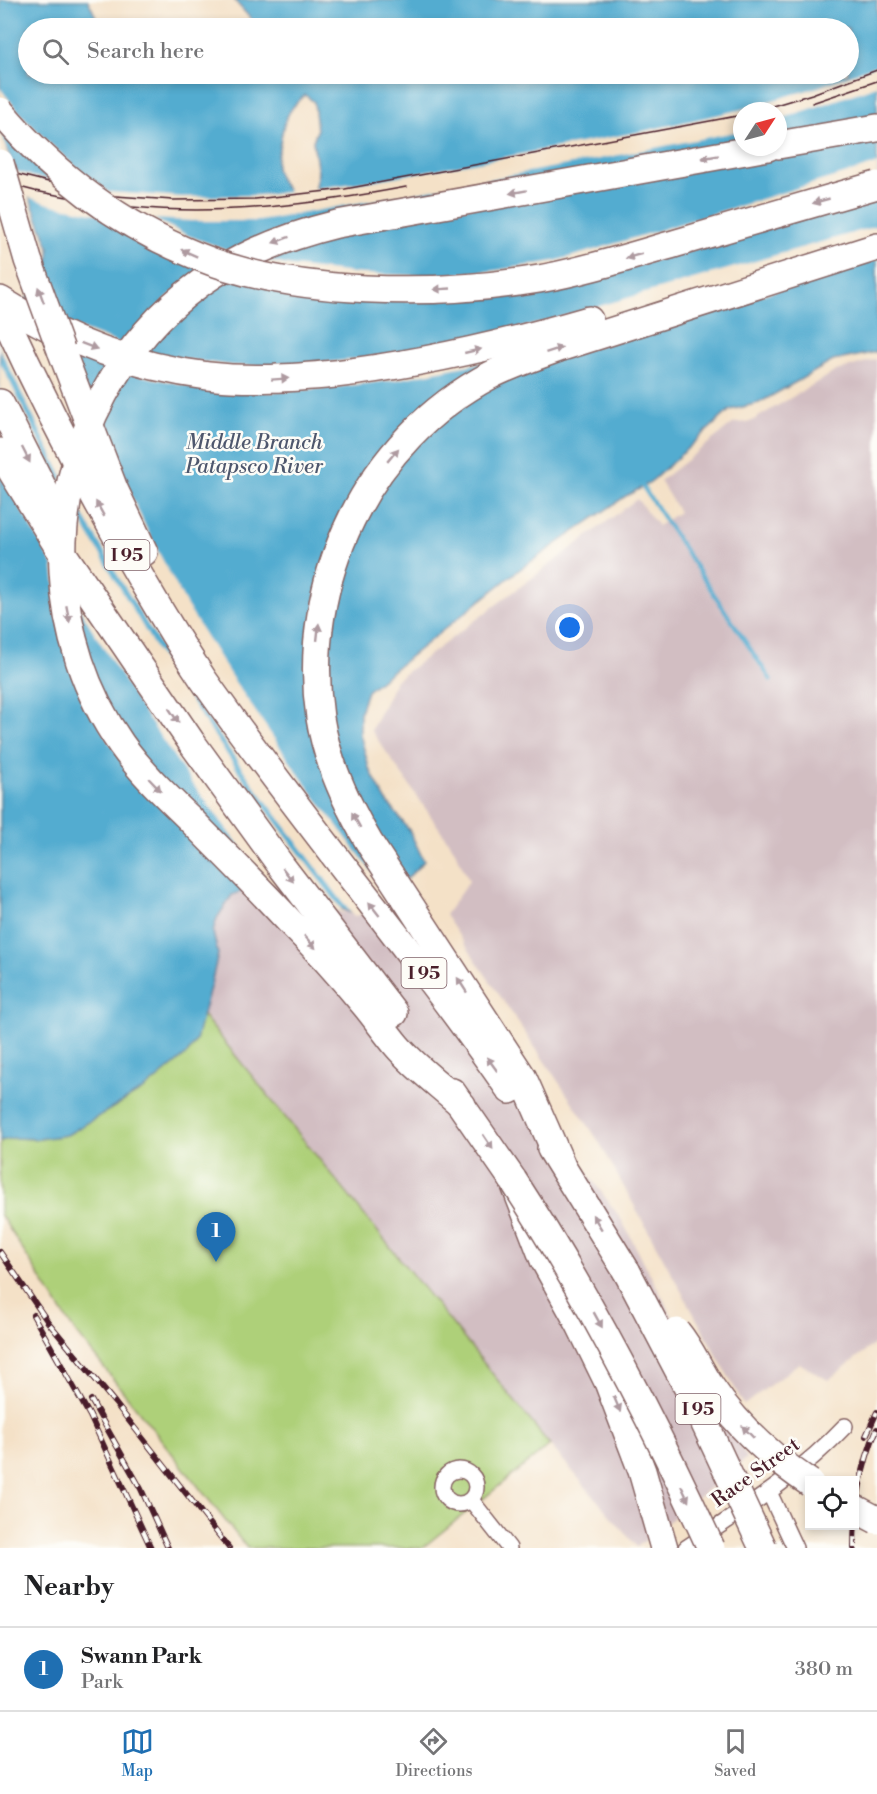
<!DOCTYPE html>
<html lang="en">
<head>
<meta charset="utf-8">
<style>
  :root { --surface:#fff; --page:#f6f6f6; --text:#202124; --muted:#757577; --line:#e0e0e0; --accent:#1f6fb2 }
  body { margin:0; font-family:"Libre Bodoni",serif; background:var(--page); color:var(--text) }
  .controls { position:absolute; right:18px; bottom:18px; display:grid; overflow:hidden; border-radius:0px; box-shadow:0 3px 9px #0003 }
  .controls button { width:54px; height:54px; display:grid; place-items:center; padding:0; border:0; border-bottom:2px solid var(--line); background:var(--surface); color:var(--text); font:30px sans-serif }
  .compass { position:absolute; left:733px; top:102px; width:54px; height:54px; border-radius:50%; background:var(--surface); box-shadow:0 3px 9px #0003; rotate:54deg }
  .you { position:absolute; left:570px; top:628px; width:21px; height:21px; margin:-15px; border:4px solid #fff; border-radius:50%; background:#1a73e8; box-shadow:0 0 0 9px #1a73e833 }
  .badge { display:grid; place-items:center; width:39px; height:39px; border-radius:50%; background:var(--accent); color:#fff; font-size:20px; font-weight:700 }
  .pin { position:absolute; translate:-50% -50px; filter:drop-shadow(0 2px 3px #0008) }
  .pin::after { content:''; position:absolute; top:32px; width:21px; height:18px; background:inherit; clip-path:polygon(0 0,100% 0,50% 100%) }
  .list { margin:0; padding:0; list-style:none }
  h2 { display:flex; justify-content:space-between; align-items:center; height:78px; margin:0; padding:0 24px; font-size:26px }
  h2 small { font-size:20px; font-weight:400; color:var(--muted) }
  .list li { display:grid; grid-template-columns:39px 1fr auto; gap:18px; align-items:center; box-sizing:border-box; height:84px; padding:0 24px; border-top:2px solid var(--line) }
  .list b { display:block; font-size:22px; white-space:nowrap }
  .list p { margin:0; font-size:20px; white-space:nowrap; color:var(--muted) }
  .list em { font-size:20px; font-style:normal; color:var(--muted) }
  .icon { flex:none; width:33px; height:33px; fill:none; stroke:currentColor; stroke-width:2; stroke-linecap:round; stroke-linejoin:round }
  .map { position:relative; flex:none; width:877px; height:1548px; overflow:hidden }
  .search { position:absolute; background:var(--surface); box-shadow:0 3px 9px #0003; left:18px; right:18px; top:18px; height:66px; display:flex; align-items:center; gap:15px; box-sizing:border-box; padding:0 21px; border-radius:33px; color:var(--muted); font-size:22px }
  .sheet { height:162px; background:var(--surface) }
  nav { display:flex; justify-content:space-around; align-items:center; box-sizing:border-box; height:84px; border-top:2px solid var(--line); background:var(--surface); font-size:16px; color:var(--muted) }
  nav a { display:grid; justify-items:center; gap:3px }
  nav .on { color:var(--accent) }
  .map>svg:first-child { display:block }
  .industrial { fill:#d2bec2 }
  .green { fill:#aed079; stroke:#7c7852; stroke-width:1.5 }
  .water { fill:#53acd0; stroke:#4e667e; stroke-width:1.5; fill-rule:evenodd }
  .pier { fill:#f4e1c7; fill-rule:evenodd }
  .lines { fill:none; stroke-linecap:round; stroke-linejoin:round }
  .stream { stroke:#53acd0; stroke-width:4 }
  .minor-casing { stroke:#866362; stroke-width:18 }
  .motorway-casing { stroke:#866362; stroke-width:30 }
  .minor { stroke:#fff; stroke-width:15 }
  .motorway { stroke:#fff; stroke-width:27 }
  .tram { stroke:#4a1f2b; stroke-width:1.5 }
  .rail-casing { stroke:#4a1f2b; stroke-width:6 }
  .rail { stroke:#fdfcf7; stroke-width:4; stroke-dasharray:11; stroke-linecap:butt }
  .motorway-bridge-casing { stroke:#866362; stroke-width:30; stroke-linecap:butt }
  .motorway-bridge { stroke:#fff; stroke-width:27 }
  .oneway { fill:#ae9aa0 }
  .labels { text-anchor:middle; dominant-baseline:central; stroke-width:5; stroke-linejoin:round; paint-order:stroke }
  .shield { fill:#fdfcf7; stroke:#806168; stroke-width:1.5 }
  .shield-label { font-size:18px; font-weight:bold; fill:#4a1f2b }
  .street-label { font-size:20px; fill:#4a1f2b; stroke:#fdfcf7 }
  .water-label { font-size:21px; font-style:italic; fill:#4e576d; stroke:#fdfcf7 }
</style>
</head>
<body>
<div class="map">
<svg width="877" height="1548" viewBox="0 0 877 1548">
  <rect width="100%" height="100%" fill="#fdfcf7"/>
  <filter id="ink" filterUnits="userSpaceOnUse"><feTurbulence type="fractalNoise" baseFrequency=".0167" numOctaves="2"/><feDisplacementMap in="SourceGraphic" scale="12" xChannelSelector="R" yChannelSelector="G"/><feConvolveMatrix kernelMatrix="1 2 1 2 8 2 1 2 1" color-interpolation-filters="sRGB"/></filter>
  <filter id="wash" filterUnits="userSpaceOnUse"><feTurbulence type="fractalNoise" baseFrequency=".008" numOctaves="4" result="noise"/><feDisplacementMap in="SourceGraphic" scale="24" xChannelSelector="R" yChannelSelector="G"/><feGaussianBlur stdDeviation="1.35" result="paint"/><feColorMatrix in="noise" values="0 0 0 0 0 0 0 0 0 0 0 0 0 0 0 0 0 1.4 0 .05"/><feComposite in="paint" operator="in"/></filter>
  <g filter="url(#wash)">
    <rect width="100%" height="100%" fill="#f4e1c7"/>
    <g class="industrial">
      <path d="M877 359V1342L828 1380 799 1363 744 1405 598 1140 445 915 469 881 455 851 371 730 396 680 637 499 658 526 679 512 660 481 734 423 750 422 836 371Z"/>
      <path d="M274 880 387 899 621 1219 747 1458 637 1547 550 1445 202 1014 212 980 218 954 213 932 217 918 232 895Z"/>
    </g>
    <path class="green" d="M202 1014 550 1445 422 1548H247L71 1326 0 1214V1141L14 1138 39 1139 67 1135 146 1088 188 1053 196 1040Z"/>
    <path class="water" d="M0 0H88L101 28H28V74H848V28H259L234 0H877V352L833 361 759 403 730 410 654 479 643 487 626 496 516 572 367 691 360 712V734L369 768 386 800 409 830 424 861 387 899 353 914 274 880 232 895 217 918 213 932 218 954 212 980 196 1040 188 1053 146 1088 67 1135 39 1139 14 1138 0 1141V318L30 295 49 257V247L28 194 0 136ZM305 95 314 102 317 131 313 141 318 173 314 190 305 206C293 198 279 183 276 168 275 163 278 155 279 149 283 125 285 111 305 95ZM742 111H778V147H742Z"/>
    <path class="pier" d="M877 65V86L778 120V111H742V130L735 132 594 160 260 221H191L154 219 189 236 233 252 276 232 315 221 742 143V147H778V137L877 119V134L339 230 297 241 255 258 291 266 362 274 430 276 492 271 555 261 584 253 877 164V196L620 270 552 287 517 293 416 301 347 299 278 289 223 275 181 305 150 336 140 350 168 357 236 366H299L405 353 476 339 541 323 877 226V259L558 358 514 374 493 384 456 407 437 421 389 473 364 511 344 555 331 601 326 628 325 675 330 725 336 748 350 789 369 825 407 883 395 895 345 812 331 781 320 748 313 708 310 666V641L317 593 323 571 339 528 359 489 388 449 423 415 442 399 478 375 514 358V356L395 380 328 388 271 392 200 388 124 372 108 397 97 418 115 462 150 536 186 604 231 676 309 789 392 898 388 902 354 917 252 782 184 684 121 581 73 496 72 505 79 518 158 653 248 786 345 914 273 884 270 885 191 782 139 705 71 595 75 621 86 663 104 704 116 724 129 744 155 776 266 886 250 892 151 794 109 742 87 702 71 662 59 616 53 565 0 472V362L60 483 62 475 0 349V315L23 298 26 303 39 310 31 286 41 267 60 321 123 345 169 296 204 269 136 238 97 214 52 205 25 196 13 170 34 177 52 180 1 128 9 161 0 143V88L18 111 50 144 78 169 108 192 183 197 266 195 292 191 304 202 311 189 371 181 495 159 644 131 739 110 818 87ZM42 340 52 345 70 394 69 396ZM72 354 108 367 90 399H89Z"/>
    <g class="lines">
      <path class="stream" d="M643 487 771 680"/>
    </g>
  </g>
  <g filter="url(#ink)">
    <g class="lines">
      <defs>
        <g id="minor">
          <circle cx="459" cy="1487" r="17"/>
          <path d="M769 1492 795 1548"/>
          <path d="M471 1500 509 1548"/>
          <path d="M686 1548C744 1509 797 1477 845 1426"/>
        </g>
        <g id="motorway">
          <path d="M778 145 877 128"/>
          <path d="M0 300C63 340 134 367 208 376 251 381 292 378 335 374 422 364 506 344 589 320"/>
          <path d="M0 307C44 403 92 496 146 587 164 618 183 649 203 679 301 819 413 950 510 1090"/>
          <path d="M61 350 114 489 144 552"/>
          <path d="M0 403 51 504"/>
          <path d="M0 452 57 545 192 743 282 867 394 1013"/>
          <path d="M452 1092 513 1180 544 1260 580 1325 608 1382 642 1471 664 1548"/>
          <path d="M462 1105C441 1086 416 1068 397 1046 386 1033 376 1018 365 1005 341 976 316 948 290 922 257 886 222 852 188 817 164 794 140 771 121 744 49 641 44 503 104 394 155 299 234 249 337 224L768 147"/>
          <path d="M551 1149 627 1272"/>
          <path d="M561 1164 523 1078 370 844C347 805 327 763 320 718 300 580 367 440 491 375 513 364 536 356 559 348L877 247"/>
        </g>
      </defs>
      <use href="#minor" class="minor-casing"/>
      <use href="#motorway" class="motorway-casing"/>
      <use href="#minor" class="minor"/>
      <use href="#motorway" class="motorway"/>
      <g class="tram">
        <path d="M812 103 877 81"/>
        <path d="M756 111 812 94 877 70"/>
        <path d="M0 170 101 195 173 200 255 199 345 189 742 115"/>
        <path d="M0 182 35 191 99 203"/>
        <path d="M132 207C223 216 316 204 406 187"/>
      </g>
      <defs>
        <g id="rail">
          <path d="M0 1252 48 1322 115 1403 229 1548"/>
          <path d="M33 1315 90 1416 151 1548"/>
          <path d="M91 1400 141 1489 168 1548"/>
          <path d="M866 1436 877 1412"/>
          <path d="M854 1548C854 1509 861 1465 877 1429"/>
        </g>
      </defs>
      <use href="#rail" class="rail-casing"/>
      <use href="#rail" class="rail"/>
      <defs>
        <g id="motorway-bridge">
          <path d="M0 111C53 174 120 225 197 256 294 296 436 296 539 279 585 271 631 256 677 243 743 224 810 204 877 185"/>
          <path d="M0 163 28 260 61 350"/>
          <path d="M513 1180C589 1297 653 1421 711 1548"/>
          <path d="M627 1272 692 1396 763 1548"/>
          <path d="M677 1332C691 1349 699 1369 711 1387 737 1426 771 1457 810 1483"/>
          <path d="M854 1508 877 1520"/>
        </g>
      </defs>
      <use href="#motorway-bridge" class="motorway-bridge-casing"/>
      <use href="#motorway-bridge" class="motorway-bridge"/>
    </g>
    <defs><path id="oneway-solid" d="M-6-.8H1V-3.2L6.5 0L1 3.2V.8H-6Z" transform="scale(1.5)"/></defs>
    <g class="oneway">
      <use href="#oneway-solid" transform="translate(710 157) rotate(170)"/>
      <use href="#oneway-solid" transform="translate(518 192) rotate(170)"/>
      <use href="#oneway-solid" transform="translate(821 201) rotate(164)"/>
      <use href="#oneway-solid" transform="translate(281 240) rotate(160)"/>
      <use href="#oneway-solid" transform="translate(189 253) rotate(-156)"/>
      <use href="#oneway-solid" transform="translate(634 256) rotate(164)"/>
      <use href="#oneway-solid" transform="translate(442 289) rotate(177)"/>
      <use href="#oneway-solid" transform="translate(41 295) rotate(-110)"/>
      <use href="#oneway-solid" transform="translate(89 346) rotate(21)"/>
      <use href="#oneway-solid" transform="translate(554 350) rotate(-18)"/>
      <use href="#oneway-solid" transform="translate(473 351) rotate(-13)"/>
      <use href="#oneway-solid" transform="translate(280 379) rotate(-4)"/>
      <use href="#oneway-solid" transform="translate(26 455) rotate(63)"/>
      <use href="#oneway-solid" transform="translate(393 455) rotate(-50)"/>
      <use href="#oneway-solid" transform="translate(100 509) rotate(-119)"/>
      <use href="#oneway-solid" transform="translate(68 614) rotate(79)"/>
      <use href="#oneway-solid" transform="translate(318 632) rotate(-84)"/>
      <use href="#oneway-solid" transform="translate(174 716) rotate(56)"/>
      <use href="#oneway-solid" transform="translate(155 785) rotate(46)"/>
      <use href="#oneway-solid" transform="translate(356 820) rotate(-119)"/>
      <use href="#oneway-solid" transform="translate(288 875) rotate(52)"/>
      <use href="#oneway-solid" transform="translate(374 909) rotate(-128)"/>
      <use href="#oneway-solid" transform="translate(310 942) rotate(48)"/>
      <use href="#oneway-solid" transform="translate(462 985) rotate(-123)"/>
      <use href="#oneway-solid" transform="translate(492 1064) rotate(-126)"/>
      <use href="#oneway-solid" transform="translate(488 1142) rotate(56)"/>
      <use href="#oneway-solid" transform="translate(597 1222) rotate(-122)"/>
      <use href="#oneway-solid" transform="translate(598 1320) rotate(61)"/>
      <use href="#oneway-solid" transform="translate(617 1404) rotate(67)"/>
      <use href="#oneway-solid" transform="translate(748 1432) rotate(-134)"/>
      <use href="#oneway-solid" transform="translate(685 1494) rotate(65)"/>
    </g>
  </g>
  <g class="labels">
    <g class="shield">
      <rect x="104.5" y="540" width="45" height="30" rx="4.5"/>
      <rect x="401.5" y="958" width="45" height="30" rx="4.5"/>
      <rect x="675.5" y="1394" width="45" height="30" rx="4.5"/>
    </g>
    <g class="shield-label">
      <text x="127" y="555">I 95</text>
      <text x="424" y="973">I 95</text>
      <text x="698" y="1409">I 95</text>
    </g>
    <g class="street-label">
      <text transform="translate(756 1473) rotate(-36)">Race Street</text>
    </g>
    <g class="water-label">
      <text x="254" y="443">Middle Branch<tspan x="254" dy="24">Patapsco River</tspan></text>
    </g>
  </g>
</svg>
<div class="controls">
<button><svg class="icon" aria-label="locate" viewBox="0 0 24 24"><circle cx="12" cy="12" r="6"/><path d="M12 2v4M12 18v4M2 12h4M18 12h4"/></svg></button>
</div>
<svg class="compass" viewBox="-18 -18 36 36"><path d="M0-13l5 13h-10z" fill="#e53935"/><path d="M0 13l5-13h-10z" fill="#757577"/></svg>
<div class="you"></div>
<div class="pin badge" style="left:216px;top:1262px">1</div>
<div class="search"><svg class="icon" aria-label="search" viewBox="0 0 24 24"><circle cx="10" cy="10" r="6"/><path d="M15 15l6 6"/></svg>Search here</div>
</div>
<section class="sheet">
<h2>Nearby<small></small></h2>
<ul class="list">
<li><span class="badge">1</span><div><b>Swann Park</b><p>Park</p></div><em>380 m</em></li>
</ul>
</section>
<nav>
<a class="on"><svg class="icon" aria-label="map" viewBox="0 0 24 24"><path d="M3 6l6-2 6 2 6-2v14l-6 2-6-2-6 2zM9 4v14M15 6v14"/></svg>Map</a>
<a><svg class="icon" aria-label="directions" viewBox="0 0 24 24"><path d="M12 3l9 9-9 9-9-9zM9 14v-3h6M13 9l2 2-2 2"/></svg>Directions</a>
<a><svg class="icon" aria-label="saved" viewBox="0 0 24 24"><path d="M7 4h10v16l-5-4-5 4z"/></svg>Saved</a>
</nav>
</body>
</html>
